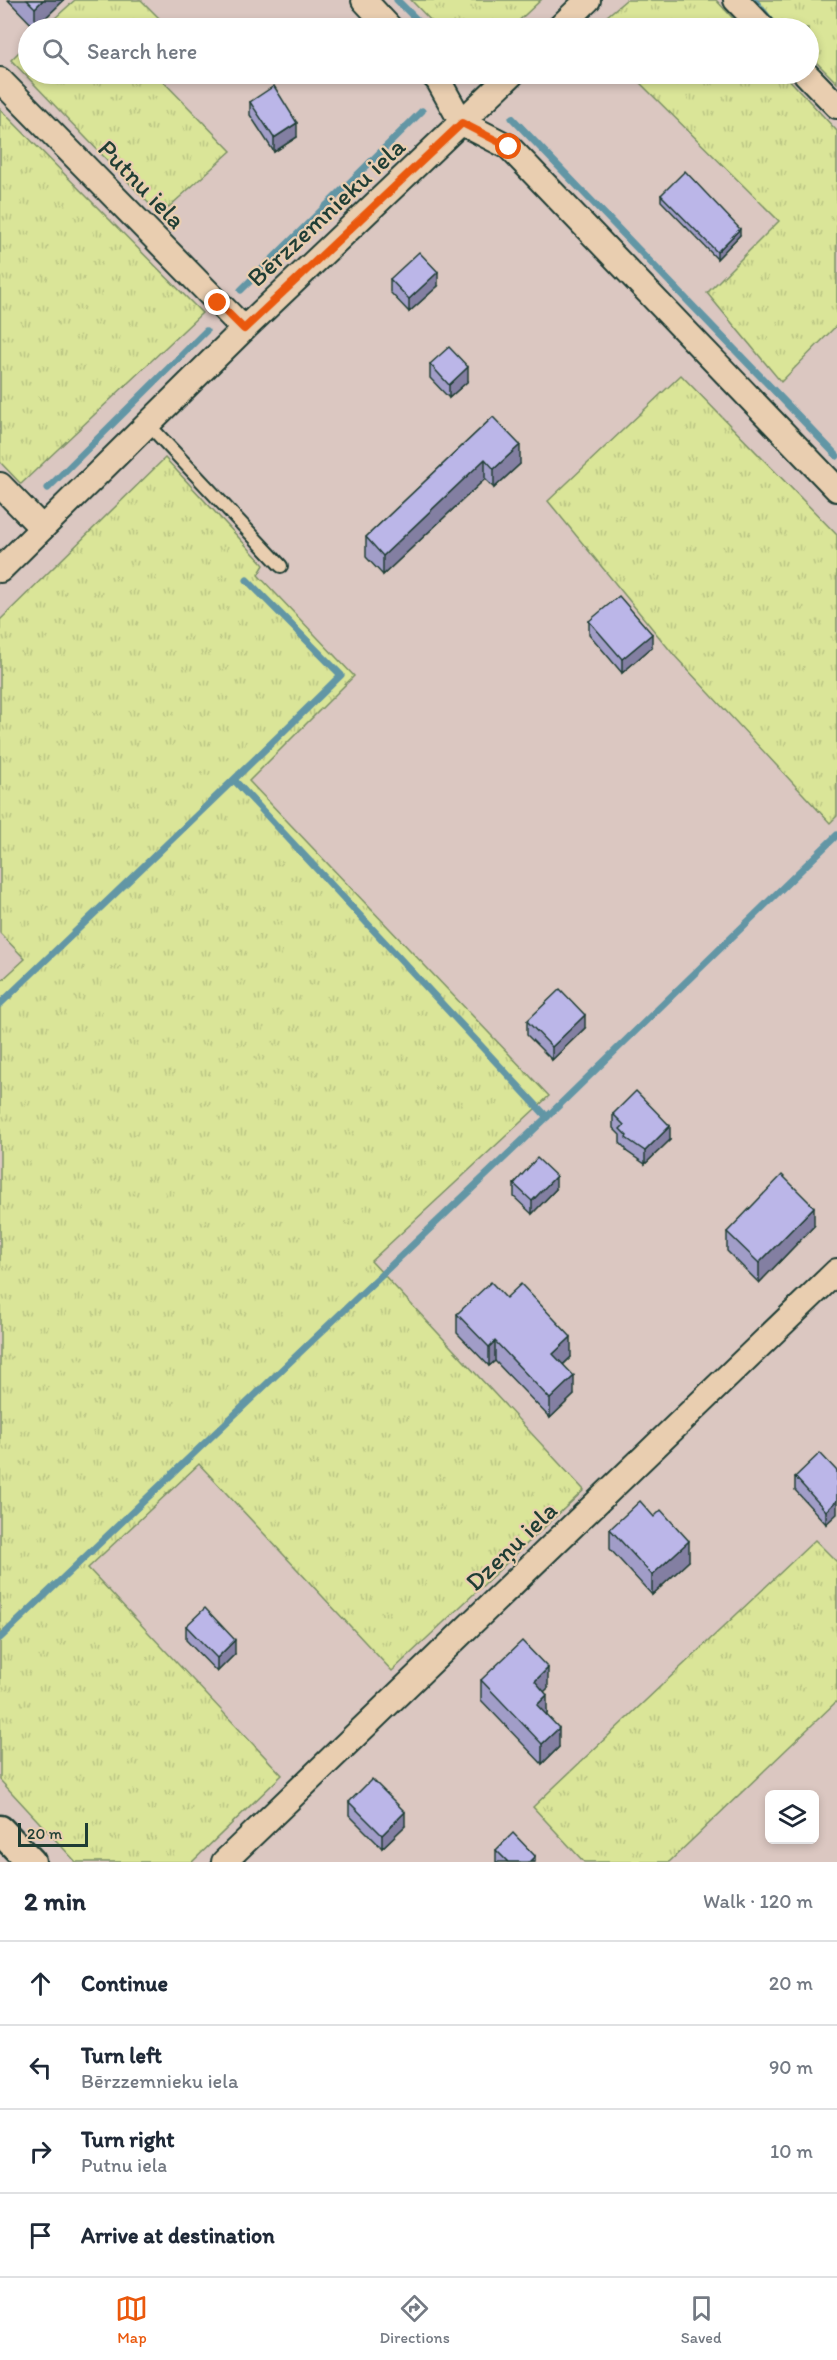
<!DOCTYPE html>
<html lang="en">
<head>
<meta charset="utf-8">
<style>
  :root { --surface:#fff; --page:#f6f6f7; --text:#1f2937; --muted:#747a83; --line:#e0e1e3; --accent:#ea580c }
  body { margin:0; font-family:Itim,sans-serif; background:var(--page); color:var(--text) }
  .controls { position:absolute; right:18px; bottom:18px; display:grid; overflow:hidden; border-radius:9px; box-shadow:0 3px 9px #0003 }
  .controls button { width:54px; height:54px; display:grid; place-items:center; padding:0; border:0; border-bottom:2px solid var(--line); background:var(--surface); color:var(--text); font:30px sans-serif }
  .scale { position:absolute; left:18px; bottom:15px; width:70px; box-sizing:border-box; padding-left:6px; border:3px solid #1f3d34; border-top:0; font-size:16px; line-height:21px; white-space:nowrap; color:#1f3d34; -webkit-text-stroke:4px #e9ceb0; paint-order:stroke }
  .stop { position:absolute; width:18px; height:18px; margin:-14px; border:4px solid #ea580c; border-radius:50%; background:#fff }
  .stop.end { background:#ea580c; border-color:#fff; box-shadow:0 2px 6px #0008 }
  .list { margin:0; padding:0; list-style:none }
  h2 { display:flex; justify-content:space-between; align-items:center; height:78px; margin:0; padding:0 24px; font-size:26px }
  h2 small { font-size:20px; font-weight:400; color:var(--muted) }
  .list li { display:grid; grid-template-columns:39px 1fr auto; gap:18px; align-items:center; box-sizing:border-box; height:84px; padding:0 24px; border-top:2px solid var(--line) }
  .list b { display:block; font-size:22px; white-space:nowrap }
  .list p { margin:0; font-size:20px; white-space:nowrap; color:var(--muted) }
  .list em { font-size:20px; font-style:normal; color:var(--muted) }
  .icon { flex:none; width:33px; height:33px; fill:none; stroke:currentColor; stroke-width:2; stroke-linecap:round; stroke-linejoin:round }
  .map { position:relative; flex:none; width:837px; height:1862px; overflow:hidden }
  .search { position:absolute; background:var(--surface); box-shadow:0 3px 9px #0003; left:18px; right:18px; top:18px; height:66px; display:flex; align-items:center; gap:15px; box-sizing:border-box; padding:0 21px; border-radius:33px; color:var(--muted); font-size:22px }
  .sheet { height:414px; background:var(--surface) }
  nav { display:flex; justify-content:space-around; align-items:center; box-sizing:border-box; height:84px; border-top:2px solid var(--line); background:var(--surface); font-size:16px; color:var(--muted) }
  nav a { display:grid; justify-items:center; gap:3px }
  nav .on { color:var(--accent) }
  .map>svg:first-child { display:block }
  .grass { fill:url(#grass-tufts); stroke:#7c9166; stroke-width:1.5 }
  .lines { fill:none; stroke-linecap:round; stroke-linejoin:round }
  .stream { stroke:#6296a5; stroke-width:7 }
  .service-casing { stroke:#1f3d34; stroke-width:16 }
  .minor-casing { stroke:#1f3d34; stroke-width:28 }
  .tertiary-casing { stroke:#1f3d34; stroke-width:33 }
  .service { stroke:#e9ceb0; stroke-width:12 }
  .minor { stroke:#e9ceb0; stroke-width:24 }
  .tertiary { stroke:#e9ceb0; stroke-width:28 }
  .wall { fill:#a19dc8; stroke:#1f3d34; stroke-width:1.5 }
  .shaded-wall { fill:#837fa2; stroke:#1f3d34; stroke-width:1.5 }
  .building { fill:#bbb6e8; stroke:#1f3d34; stroke-width:1.5 }
  .route { stroke:#ea580c; stroke-width:8 }
  .labels { text-anchor:middle; dominant-baseline:central; stroke-width:4.5; stroke-linejoin:round; paint-order:stroke }
  .street-label { font-size:26px; fill:#1f3d34; stroke:#e9ceb0 }
</style>
</head>
<body>
<div class="map">
<svg width="837" height="1862" viewBox="0 0 837 1862">
  <defs>
    <pattern id="grass-tufts" width="24" height="20" patternUnits="userSpaceOnUse" patternTransform="scale(1.5)"><rect width="24" height="20" fill="#dae598"/><path d="M3 7l-1-3M5 7V3M7 7l1-3M15 17l-1-3M17 17v-4M19 17l1-3" fill="none" stroke="#bbc584"/></pattern>
  </defs>
  <rect width="100%" height="100%" fill="#dbc7c1"/>
  <filter id="ink" filterUnits="userSpaceOnUse"><feTurbulence type="fractalNoise" baseFrequency=".0167" numOctaves="2"/><feDisplacementMap in="SourceGraphic" scale="12" xChannelSelector="R" yChannelSelector="G"/><feConvolveMatrix kernelMatrix="1 2 1 2 8 2 1 2 1" color-interpolation-filters="sRGB"/></filter>
  <g filter="url(#ink)">
    <g class="grass">
      <path d="M75 0H141L169 28H44Z"/>
      <path d="M411 0H541L511 28H438Z"/>
      <path d="M626 0H716L742 28H593Z"/>
      <path d="M752 0H837V83L809 55 808 28H781Z"/>
      <path d="M28 43V74H160L158 76 231 151 160 215 11 60Z"/>
      <path d="M631 74H784L837 131V325L781 382 707 293 779 221Z"/>
      <path d="M0 109 202 313 21 484 0 462Z"/>
      <path d="M681 375 837 535V816L830 823 673 654 548 501Z"/>
      <path d="M165 458 264 565 258 575 354 676 249 781 549 1096 371 1261 584 1490 392 1671 199 1464 88 1568 282 1775 192 1862H76L0 1780V982L25 959 0 933V620Z"/>
      <path d="M815 1540 837 1562V1701L669 1862H584L533 1807Z"/>
    </g>
    <g class="lines">
      <g class="stream">
        <path d="M397 0 425 28"/>
        <path d="M754 0 775 26"/>
        <path d="M468 74 471 77"/>
        <path d="M512 118 837 456"/>
        <path d="M241 290 422 111"/>
        <path d="M48 488 206 331"/>
        <path d="M235 781 547 1117"/>
        <path d="M0 1004C114 894 229 786 341 675L247 580"/>
        <path d="M0 1638 547 1117 837 835"/>
      </g>
      <defs>
        <path id="service" d="M148 424 281 566"/>
        <g id="minor">
          <path d="M364 0 390 28"/>
          <path d="M736 0 763 28"/>
          <path d="M559 28 588 0"/>
          <path d="M432 74 438 80 462 123 509 147 837 489"/>
          <path d="M806 74 837 106"/>
          <path d="M0 80 244 329"/>
          <path d="M0 485 42 528"/>
          <path d="M0 570 244 329 512 74"/>
          <path d="M224 1862 837 1271"/>
        </g>
        <path id="tertiary" d="M0 1830 31 1862"/>
      </defs>
      <use href="#service" class="service-casing"/>
      <use href="#minor" class="minor-casing"/>
      <use href="#tertiary" class="tertiary-casing"/>
      <use href="#service" class="service"/>
      <use href="#minor" class="minor"/>
      <use href="#tertiary" class="tertiary"/>
    </g>
    <g class="wall">
      <path d="M8 0H64L35 28Z"/>
      <path d="M250 102 297 137 274 152 250 115Z"/>
      <path d="M661 195 740 235 717 259 661 201Z"/>
      <path d="M390 279 438 286 409 312 390 292Z"/>
      <path d="M430 364 468 381 449 398 430 378Z"/>
      <path d="M493 417 520 464 494 488 485 479 383 575 366 557V537Z"/>
      <path d="M589 621 652 647 622 673 589 634Z"/>
      <path d="M527 1021 585 1028 552 1060 527 1035Z"/>
      <path d="M613 1114 670 1140 645 1164 626 1151V1149L620 1143V1135L613 1128Z"/>
      <path d="M514 1184 556 1189 532 1214 514 1197Z"/>
      <path d="M814 1226 759 1283 727 1251V1232Z"/>
      <path d="M506 1298 571 1357 563 1365 574 1395 550 1418 495 1361 489 1366 457 1333V1314Z"/>
      <path d="M837 1471 826 1524 795 1490V1477Z"/>
      <path d="M610 1529 689 1561 652 1595 610 1549Z"/>
      <path d="M186 1626 235 1654 217 1672 186 1640Z"/>
      <path d="M481 1680 548 1688 544 1691 547 1714 546 1715 559 1747 542 1764 481 1700Z"/>
      <path d="M349 1802 405 1826 382 1848 349 1815Z"/>
      <path d="M496 1850 535 1862H496Z"/>
    </g>
    <g class="shaded-wall">
      <path d="M43 0H64L35 28V8Z"/>
      <path d="M297 123V137L274 152V138Z"/>
      <path d="M740 229V235L717 259V252Z"/>
      <path d="M438 272V286L409 312V299Z"/>
      <path d="M468 367V381L449 398V385Z"/>
      <path d="M520 445V464L494 488V469Z"/>
      <path d="M485 459V479L383 575V556Z"/>
      <path d="M652 634V647L622 673V659Z"/>
      <path d="M585 1015V1028L552 1060V1047Z"/>
      <path d="M670 1126V1140L645 1164V1151Z"/>
      <path d="M556 1176V1189L532 1214V1201Z"/>
      <path d="M814 1207V1226L759 1283V1263Z"/>
      <path d="M571 1337V1357L553 1374V1354Z"/>
      <path d="M495 1341V1361L489 1366V1347Z"/>
      <path d="M574 1376V1395L550 1418V1399Z"/>
      <path d="M837 1500V1514L826 1524V1511Z"/>
      <path d="M689 1541V1561L652 1595V1575Z"/>
      <path d="M235 1640V1654L217 1672V1658Z"/>
      <path d="M548 1668V1688L535 1701V1681Z"/>
      <path d="M547 1695V1714L537 1724V1705Z"/>
      <path d="M559 1728V1747L542 1764V1744Z"/>
      <path d="M405 1812V1826L382 1848V1835Z"/>
      <path d="M535 1856V1862H529Z"/>
    </g>
    <g class="building">
      <path d="M27 0H43L35 8Z"/>
      <path d="M274 86 297 123 274 138 250 102Z"/>
      <path d="M685 171 740 229 717 252 661 195Z"/>
      <path d="M419 252 438 272 409 299 390 279Z"/>
      <path d="M449 347 468 367 449 385 430 364Z"/>
      <path d="M493 417 520 445 494 469 485 459 383 556 366 537Z"/>
      <path d="M619 596 652 634 622 659 589 621Z"/>
      <path d="M560 989 585 1015 552 1047 527 1021Z"/>
      <path d="M636 1091 670 1126 645 1151 626 1138 627 1136 620 1129 624 1125 613 1114Z"/>
      <path d="M537 1158 556 1176 532 1201 514 1184Z"/>
      <path d="M782 1175 814 1207 759 1263 727 1232Z"/>
      <path d="M491 1282 506 1298 521 1284 571 1337 553 1354 574 1376 550 1399 495 1341 489 1347 457 1314Z"/>
      <path d="M820 1453 837 1471V1500L826 1511 795 1477Z"/>
      <path d="M640 1501 654 1517 661 1510 689 1541 652 1575 610 1529Z"/>
      <path d="M205 1608 235 1640 217 1658 186 1626Z"/>
      <path d="M522 1641 548 1668 535 1681 547 1695 537 1705 559 1728 542 1744 481 1680Z"/>
      <path d="M372 1779 405 1812 382 1835 349 1802Z"/>
      <path d="M513 1833 535 1856 529 1862H508L496 1850Z"/>
    </g>
  </g>
  <g class="lines" filter="url(#ink)">
    <path class="route" d="M218 303 244 329 462 123 509 147"/>
  </g>
  <g class="labels">
    <g class="street-label">
      <text transform="translate(142 184) rotate(46)">Putnu iela</text>
      <text transform="translate(326 212) rotate(-43)">Bērzzemnieku iela</text>
      <text transform="translate(511 1546) rotate(-44)">Dzeņu iela</text>
    </g>
  </g>
</svg>
<div class="controls">
<button><svg class="icon" aria-label="layers" viewBox="0 0 24 24"><path d="M12 4l9 5-9 5-9-5zM3 14l9 5 9-5"/></svg></button>
</div>
<div class="scale">20 m</div>
<div class="stop" style="left:509px;top:147px"></div>
<div class="stop end" style="left:218px;top:303px"></div>
<div class="search"><svg class="icon" aria-label="search" viewBox="0 0 24 24"><circle cx="10" cy="10" r="6"/><path d="M15 15l6 6"/></svg>Search here</div>
</div>
<section class="sheet">
<h2>2 min<small>Walk · 120 m</small></h2>
<ul class="list">
<li><svg class="icon" aria-label="ahead" viewBox="0 0 24 24"><path d="M12 20V5M6 11l6-6 6 6"/></svg><div><b>Continue</b></div><em>20 m</em></li>
<li><svg class="icon" aria-label="left" viewBox="0 0 24 24"><path d="M17 20v-9H6M10 6l-5 5 5 5"/></svg><div><b>Turn left</b><p>Bērzzemnieku iela</p></div><em>90 m</em></li>
<li><svg class="icon" aria-label="right" viewBox="0 0 24 24"><path d="M7 20v-9h11M14 6l5 5-5 5"/></svg><div><b>Turn right</b><p>Putnu iela</p></div><em>10 m</em></li>
<li><svg class="icon" aria-label="arrive" viewBox="0 0 24 24"><path d="M6 21V4h12l-3 4 3 4H6"/></svg><div><b>Arrive at destination</b></div></li>
</ul>
</section>
<nav>
<a class="on"><svg class="icon" aria-label="map" viewBox="0 0 24 24"><path d="M3 6l6-2 6 2 6-2v14l-6 2-6-2-6 2zM9 4v14M15 6v14"/></svg>Map</a>
<a><svg class="icon" aria-label="directions" viewBox="0 0 24 24"><path d="M12 3l9 9-9 9-9-9zM9 14v-3h6M13 9l2 2-2 2"/></svg>Directions</a>
<a><svg class="icon" aria-label="saved" viewBox="0 0 24 24"><path d="M7 4h10v16l-5-4-5 4z"/></svg>Saved</a>
</nav>
</body>
</html>
